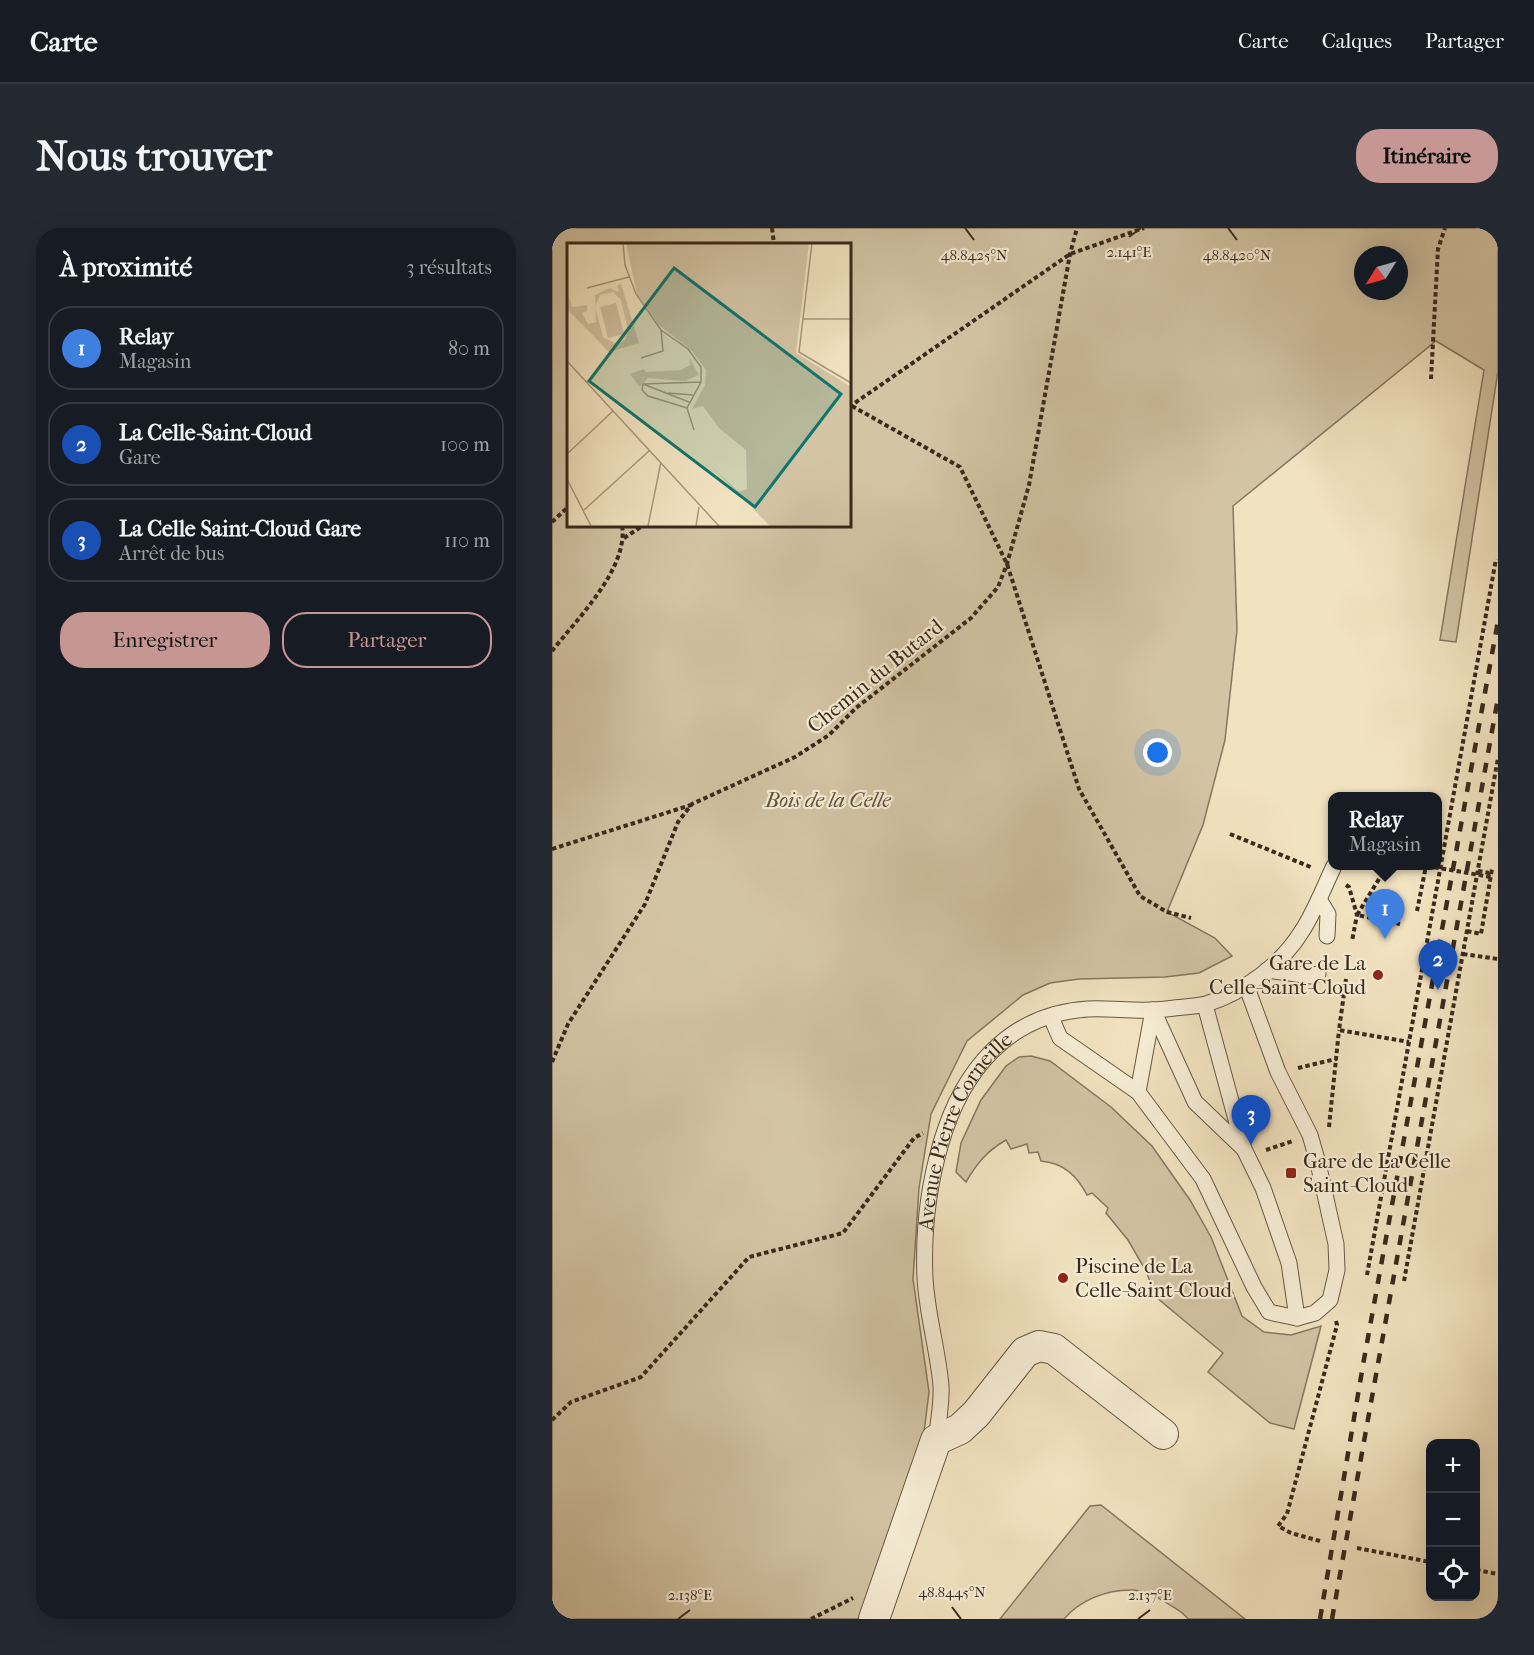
<!DOCTYPE html>
<html lang="fr">
<head>
<meta charset="utf-8">
<style>
  :root { --surface:#171b24; --page:#242831; --text:#f1f3f6; --muted:#9ea1a6; --line:#363941; --accent:#c59692 }
  body { margin:0; font-family:"IM FELL French Canon",serif; background:var(--page); color:var(--text) }
  .controls { position:absolute; right:18px; bottom:18px; display:grid; overflow:hidden; border-radius:12px; box-shadow:0 6px 24px #0002 }
  .controls button { width:54px; height:54px; display:grid; place-items:center; padding:0; border:0; border-bottom:2px solid var(--line); background:var(--surface); color:var(--text); font:30px sans-serif }
  .compass { position:absolute; left:802px; top:18px; width:54px; height:54px; border-radius:50%; background:var(--surface); box-shadow:0 6px 24px #0002; rotate:233deg }
  .you { position:absolute; left:606px; top:525px; width:21px; height:21px; margin:-15px; border:4px solid #fff; border-radius:50%; background:#1a73e8; box-shadow:0 0 0 9px #1a73e833 }
  .badge { display:grid; place-items:center; width:39px; height:39px; border-radius:50%; background:var(--accent); color:#fff; font-size:20px; font-weight:700 }
  .pin { position:absolute; translate:-50% -50px; filter:drop-shadow(0 2px 3px #0008) }
  .pin::after { content:''; position:absolute; top:32px; width:21px; height:18px; background:inherit; clip-path:polygon(0 0,100% 0,50% 100%) }
  .popup { position:absolute; left:776px; top:564px; width:114px; height:78px; box-sizing:border-box; display:grid; place-content:center; border-radius:12px; background:var(--surface); filter:drop-shadow(0 2px 4px #0005); font-size:20px; white-space:nowrap; color:var(--muted) }
  .popup b { font-size:22px; color:var(--text) }
  .popup::after { content:''; position:absolute; left:50%; top:100%; margin-left:-12px; border:12px solid transparent; border-top-color:var(--surface) }
  .list { margin:0; padding:0; list-style:none }
  h2 { display:flex; justify-content:space-between; align-items:center; height:78px; margin:0; padding:0 24px; font-size:26px }
  h2 small { font-size:20px; font-weight:400; color:var(--muted) }
  .list li { display:grid; grid-template-columns:39px 1fr auto; gap:18px; align-items:center; box-sizing:border-box; height:84px; margin:0 12px 12px; padding:0 12px; border:2px solid var(--line); border-radius:24px }
  .list b { display:block; font-size:22px; white-space:nowrap }
  .list p { margin:0; font-size:20px; white-space:nowrap; color:var(--muted) }
  .list em { font-size:20px; font-style:normal; color:var(--muted) }
  .actions { display:flex; gap:12px; padding:18px 24px }
  .actions a { flex:1; padding:14px 0; border:2px solid var(--accent); border-radius:24px; text-align:center; font-size:21px; color:var(--accent) }
  .actions .main { background:var(--accent); color:#111 }
  .icon { flex:none; width:33px; height:33px; fill:none; stroke:currentColor; stroke-width:2; stroke-linecap:round; stroke-linejoin:round }
  .map { position:relative; flex:none; width:946px; height:1391px; overflow:hidden; border-radius:24px }
  header { display:flex; align-items:center; gap:36px; box-sizing:border-box; height:84px; padding:0 30px; background:var(--surface); border-bottom:2px solid var(--line) }
  header strong { font-size:28px }
  nav { display:flex; gap:33px; margin-inline-start:auto; font-size:21px }
  .intro { display:flex; align-items:center; justify-content:space-between; box-sizing:border-box; height:144px; padding:0 36px }
  h1 { margin:0; font-size:42px }
  .button { padding:15px 27px; border-radius:24px; background:var(--accent); color:#111; font-size:21px; font-weight:700 }
  main { display:flex; gap:36px; padding:0 36px }
  aside { flex:1; background:var(--surface); border-radius:24px; box-shadow:0 6px 24px #0002 }
  .map>svg:first-child { display:block }
  .green { fill:#d3c4a4; stroke:#867760; stroke-width:1.5; fill-rule:evenodd }
  .lines { fill:none; stroke-linecap:round; stroke-linejoin:round }
  .lane-casing { stroke:#675844; stroke-width:17 }
  .street-casing { stroke:#675844; stroke-width:32 }
  .path { stroke:#392a1b; stroke-width:4; stroke-dasharray:4.5 3; stroke-linecap:butt }
  .lane { stroke:#f7edd6; stroke-width:15 }
  .street { stroke:#f7edd6; stroke-width:30 }
  .rail { stroke:#392a1b; stroke-width:4.5; stroke-dasharray:10 10; stroke-linecap:butt }
  .path-bridge { stroke:#392a1b; stroke-width:4; stroke-dasharray:4.5 3; stroke-linecap:butt }
  .ticks { fill:none; stroke:#392a1b; stroke-width:2 }
  .poi-dot { fill:#8f2418; stroke:#f7edd6; stroke-width:2 }
  .labels { text-anchor:middle; dominant-baseline:central; stroke-width:4.5; stroke-linejoin:round; paint-order:stroke }
  .street-label { font-size:21px; fill:#392a1b; stroke:#f7edd6 }
  .park-label { font-size:21px; font-style:italic; fill:#60503d; stroke:#f7edd6 }
  .poi-label { font-size:21px; fill:#392a1b; stroke:#f7edd6; text-anchor:start }
  .inset-road { fill:none; stroke:#a8997e; stroke-width:1.5 }
  .view { fill:#0f766e; fill-opacity:0.15; stroke:#0f766e; stroke-width:3 }
  .inset-edge { fill:none; stroke:#392a1b; stroke-width:3 }
  .ticks-label { font-size:15px; text-anchor:middle; fill:#392a1b; stroke:#f7edd6; stroke-width:4.5; stroke-linejoin:round; paint-order:stroke }
</style>
</head>
<body>
<header>
<strong>Carte</strong>
<nav><a>Carte</a><a>Calques</a><a>Partager</a></nav>
</header>
<div class="intro"><h1>Nous trouver</h1><a class="button">Itinéraire</a></div>
<main>
<aside>
<h2>À proximité<small>3 résultats</small></h2>
<ul class="list">
<li><span class="badge" style="background:#3f7fe0">1</span><div><b>Relay</b><p>Magasin</p></div><em>80 m</em></li>
<li><span class="badge" style="background:#1a4fb4">2</span><div><b>La Celle-Saint-Cloud</b><p>Gare</p></div><em>100 m</em></li>
<li><span class="badge" style="background:#1a4fb4">3</span><div><b>La Celle Saint-Cloud Gare</b><p>Arrêt de bus</p></div><em>110 m</em></li>
</ul>
<div class="actions"><a class="main">Enregistrer</a><a>Partager</a></div>
</aside>
<div class="map">
<svg width="946" height="1391" viewBox="0 0 946 1391">
  <rect width="100%" height="100%" fill="#f2e3c0"/>
  <filter id="stains"><feTurbulence type="fractalNoise" baseFrequency=".00333" numOctaves="4"/><feColorMatrix values="0 0 0 0 .2 0 0 0 0 .09 0 0 0 0 .02 0 0 0 .5 -.17"/></filter>
  <radialGradient id="worn" r=".72"><stop offset=".6" stop-color="#630" stop-opacity="0"/><stop offset="1" stop-color="#630" stop-opacity=".3"/></radialGradient>
  <g class="green">
    <path d="M0 0H946V143L904 414 888 412 932 142 884 113 681 278 685 402 673 512 651 597 615 684 663 710 680 728 647 745 613 749 527 751 498 755 471 767 415 813 379 886 367 960 361 1051 377 1164 367 1244 318 1391H0ZM16 16H297V297H16ZM811 27H847V63H811Z"/>
    <path d="M479 828 498 833 559 879 600 918 638 972 659 1009 690 1088 712 1104 739 1107 769 1098 742 1201 718 1195 656 1144 671 1125 604 1069 594 1043 576 1012 554 985 556 980 540 965 535 967C525 948 512 935 489 933L486 924 477 925 475 916 459 921 454 912C435 923 425 935 414 954L404 944 409 915 429 872 454 838 467 829Z"/>
    <path d="M549 1277 693 1391H636C631 1384 624 1381 618 1377 606 1369 593 1362 579 1362 554 1362 528 1372 512 1391H448L538 1278Z"/>
  </g>
  <g class="lines">
    <defs>
      <g id="lane">
        <path d="M767 671 776 686 775 708"/>
        <path d="M715 742 759 748 766 746"/>
        <path d="M653 777 692 921 711 960 737 1035 745 1090"/>
        <path d="M601 782 643 874 691 920"/>
        <path d="M499 789 508 810 586 864 651 951 702 1059 717 1084 745 1090 763 1085 778 1072 785 1042 784 1016 766 935 758 907 726 844 694 757"/>
        <path d="M586 864 601 782"/>
        <path id="s1" d="M384 1212C386 1195 390 1176 389 1158 386 1122 375 1087 373 1050 371 1005 376 959 389 915 410 843 456 786 536 781 557 780 579 783 600 782 610 782 621 780 632 779 639 778 647 778 654 776 691 765 730 736 750 703 763 683 772 659 782 638"/>
      </g>
      <path id="street" d="M322 1391 384 1212 408 1201 424 1186 473 1124 487 1118 502 1121 611 1206"/>
    </defs>
    <use href="#lane" class="lane-casing"/>
    <use href="#street" class="street-casing"/>
    <g class="path">
      <path d="M220 0 222 16"/>
      <path d="M879 151 886 21 893 0"/>
      <path d="M300 178 408 239 455 336 527 561 588 668 615 684 639 690"/>
      <path d="M297 179 518 26 592 0"/>
      <path d="M0 294 16 279"/>
      <path d="M72 310 92 297"/>
      <path d="M0 423C25 391 77 340 70 297"/>
      <path d="M678 606 761 640"/>
      <path d="M0 621 139 577"/>
      <path d="M926 643 937 645 940 642"/>
      <path d="M827 651 805 687 848 696"/>
      <path d="M794 657 797 659 805 687 800 713"/>
      <path d="M865 683 874 638"/>
      <path d="M915 703 929 706 940 641"/>
      <path d="M911 726 946 731"/>
      <path d="M794 751 787 802 857 814"/>
      <path d="M773 764 791 766"/>
      <path d="M0 834 16 796 93 676 126 594 140 576 243 529 277 507 304 480 419 390 446 359 455 336 477 257 518 26 525 0"/>
      <path d="M746 840 784 831 787 802"/>
      <path d="M777 899 784 831"/>
      <path d="M714 922 741 913"/>
      <path d="M815 1047 944 331"/>
      <path d="M852 1053 946 530"/>
      <path d="M0 1192 19 1174 89 1149 197 1029 291 1005 362 910 371 905"/>
      <path d="M768 1313 739 1305 726 1298 735 1286 785 1097 784 1093"/>
      <path d="M805 1320 878 1334"/>
      <path d="M924 1342 946 1346"/>
      <path d="M259 1391 301 1370"/>
    </g>
    <use href="#lane" class="lane"/>
    <use href="#street" class="street"/>
    <g class="rail">
      <path d="M768 1391 811 1137 946 393"/>
      <path d="M780 1391 946 470"/>
    </g>
    <path class="path-bridge" d="M875 638 939 649"/>
  </g>
  <path class="ticks" d="M413 0 422 12M676 0 685 12M577 9 589 0M400 1379 409 1391M126 1391 138 1382M586 1391 598 1382"/>
  <g class="poi-dot">
    <circle cx="826" cy="747" r="6"/>
    <rect x="733" y="939" width="12" height="12" rx="3"/>
    <circle cx="511" cy="1050" r="6"/>
  </g>
  <g class="labels">
    <g class="street-label">
      <text transform="translate(323 448) rotate(-39)">Chemin du Butard</text>
      <text stroke="none"><textPath href="#s1" startOffset="320">Avenue Pierre Corneille</textPath></text>
    </g>
    <g class="park-label">
      <text x="276" y="572">Bois de la Celle</text>
    </g>
    <g class="poi-label">
      <text x="814" y="735" text-anchor="end">Gare de La<tspan x="814" dy="24">Celle-Saint-Cloud</tspan></text>
      <text x="751" y="933">Gare de La Celle<tspan x="751" dy="24">Saint-Cloud</tspan></text>
      <text x="523" y="1038">Piscine de La<tspan x="523" dy="24">Celle-Saint-Cloud</tspan></text>
    </g>
  </g>
  <g transform="translate(15 15)">
    <rect width="284" height="284" fill="#f2e3c0"/>
    <path d="M59 0H242L229 110 283 143V283H203L142 221 172 249 180 246 179 207 152 185 136 163 125 166 138 142 139 127 125 108 92 82 70 51ZM54 41 72 100 42 109 0 66V48L5 64 20 62V68L15 70 21 81 29 79 28 52 42 45 52 49 50 42ZM46 49 54 57 61 88 58 97 50 101 36 94 28 64 33 52ZM49 60 57 91 41 95 33 64ZM122 114 132 132 118 138 81 135 73 144 63 131 77 126 79 129 114 127 123 122Z" fill="#d3c4a4" fill-rule="evenodd"/>
    <path class="inset-road" d="M56 0 58 22 69 51 94 87 121 106 134 124V139L120 165 127 187M245 0 232 109 284 140M20 45 62 34M236 76H284M74 115 96 108 94 87M0 118 152 283M76 141 134 139M76 141 75 147 81 153 120 165M76 141 122 159M101 150 126 152M0 211 46 168M0 236 24 283M17 267 82 208M81 283 94 219M129 283 132 264"/>
    <path class="view" d="M107 25 274 151 188 264 22 138Z"/>
    <rect width="284" height="284" class="inset-edge"/>
  </g>
  <g class="ticks-label">
    <text x="577" y="29">2.141°E</text>
    <text x="422" y="32">48.8425°N</text>
    <text x="685" y="32">48.8420°N</text>
    <text x="400" y="1369">48.8445°N</text>
    <text x="138" y="1372">2.138°E</text>
    <text x="598" y="1372">2.137°E</text>
  </g>
  <rect width="100%" height="100%" filter="url(#stains)"/>
  <rect width="100%" height="100%" fill="url(#worn)"/>
</svg>
<div class="controls">
<button>+</button>
<button>−</button>
<button><svg class="icon" aria-label="locate" viewBox="0 0 24 24"><circle cx="12" cy="12" r="6"/><path d="M12 2v4M12 18v4M2 12h4M18 12h4"/></svg></button>
</div>
<svg class="compass" viewBox="-18 -18 36 36"><path d="M0-13l5 13h-10z" fill="#e53935"/><path d="M0 13l5-13h-10z" fill="#9ea1a6"/></svg>
<div class="you"></div>
<div class="pin badge" style="left:833px;top:711px;background:#3f7fe0">1</div>
<div class="popup"><b>Relay</b>Magasin</div>
<div class="pin badge" style="left:886px;top:762px;background:#1a4fb4">2</div>
<div class="pin badge" style="left:699px;top:917px;background:#1a4fb4">3</div>
</div>
</main>
</body>
</html>
